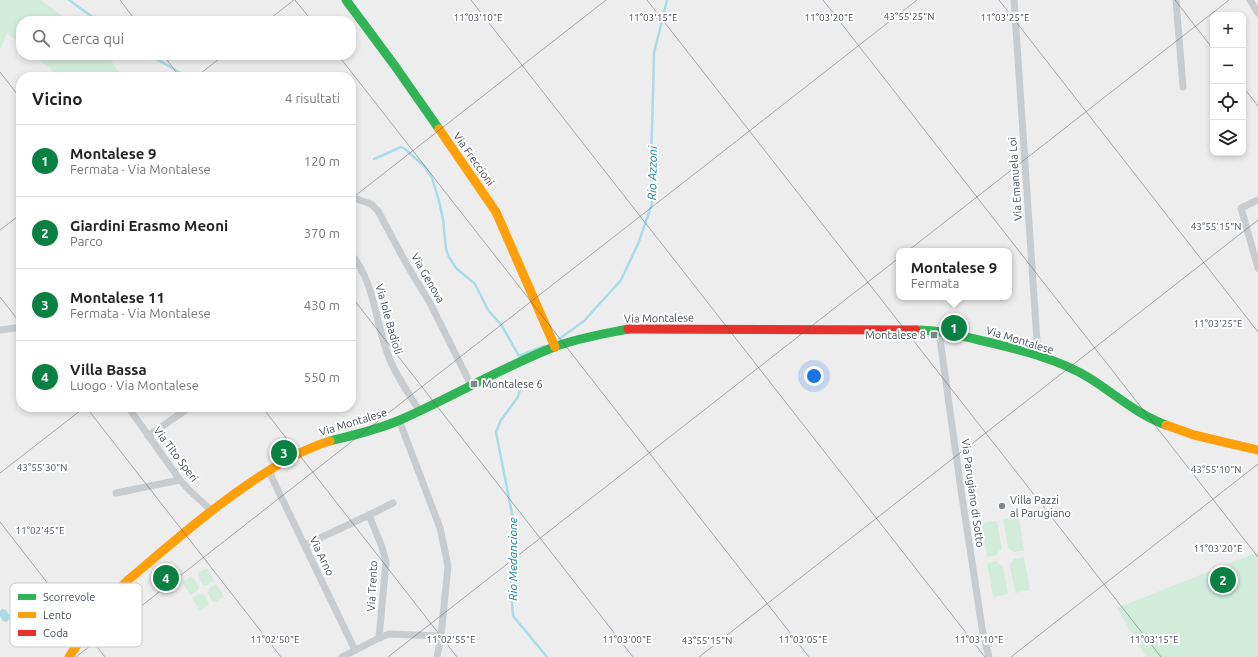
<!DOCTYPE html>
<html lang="it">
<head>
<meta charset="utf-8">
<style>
  :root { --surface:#fff; --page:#f6f6f6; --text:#222; --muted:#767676; --line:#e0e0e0; --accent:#0b8043 }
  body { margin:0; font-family:Ubuntu,sans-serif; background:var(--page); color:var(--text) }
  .controls { position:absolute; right:12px; top:12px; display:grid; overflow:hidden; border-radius:8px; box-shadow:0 2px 6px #0003 }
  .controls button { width:36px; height:36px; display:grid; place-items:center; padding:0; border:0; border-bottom:1px solid var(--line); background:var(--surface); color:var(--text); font:20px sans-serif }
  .you { position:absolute; left:814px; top:376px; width:14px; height:14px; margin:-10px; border:3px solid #fff; border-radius:50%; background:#1a73e8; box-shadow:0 0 0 6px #1a73e833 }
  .badge { display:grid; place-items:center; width:26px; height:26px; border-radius:50%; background:var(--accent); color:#fff; font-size:13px; font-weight:700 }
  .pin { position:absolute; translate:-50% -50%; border:2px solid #fff; box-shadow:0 1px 4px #0006 }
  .popup { position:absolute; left:896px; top:248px; width:116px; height:52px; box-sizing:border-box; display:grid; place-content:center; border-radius:8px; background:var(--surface); filter:drop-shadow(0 1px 3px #0005); font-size:13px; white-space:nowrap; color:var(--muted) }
  .popup b { font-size:15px; color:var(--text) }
  .popup::after { content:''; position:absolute; left:50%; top:100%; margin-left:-8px; border:8px solid transparent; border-top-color:var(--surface) }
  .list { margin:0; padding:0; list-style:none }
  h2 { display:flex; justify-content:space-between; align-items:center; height:52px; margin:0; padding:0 16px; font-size:17px }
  h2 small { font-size:13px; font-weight:400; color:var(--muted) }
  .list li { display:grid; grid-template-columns:26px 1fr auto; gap:12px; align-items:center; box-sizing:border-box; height:72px; padding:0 16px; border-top:1px solid var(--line) }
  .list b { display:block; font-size:15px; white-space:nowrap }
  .list p { margin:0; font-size:13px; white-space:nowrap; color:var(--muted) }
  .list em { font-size:13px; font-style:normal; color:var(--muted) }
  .icon { flex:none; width:22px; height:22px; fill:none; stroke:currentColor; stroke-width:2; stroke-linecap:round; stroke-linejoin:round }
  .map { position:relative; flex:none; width:1258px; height:657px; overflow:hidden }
  .search { position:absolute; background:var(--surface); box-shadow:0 2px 6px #0003; left:16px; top:16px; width:340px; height:44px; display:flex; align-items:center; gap:10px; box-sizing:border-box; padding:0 14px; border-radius:16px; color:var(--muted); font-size:15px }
  .panel { position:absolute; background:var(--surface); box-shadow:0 2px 6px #0003; left:16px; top:72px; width:340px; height:340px; border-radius:16px }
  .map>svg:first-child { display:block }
  .green { fill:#d2ecdc }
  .water { fill:#a9dbe7 }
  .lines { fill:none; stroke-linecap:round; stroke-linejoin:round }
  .stream { stroke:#a9dbe7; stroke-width:2.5 }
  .street { stroke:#c9ccce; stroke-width:7 }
  .fast { stroke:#30b455; stroke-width:9 }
  .slow { stroke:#ff9f0a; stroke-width:9 }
  .jam { stroke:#e5322d; stroke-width:9 }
  .ticks { fill:none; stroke:#464f58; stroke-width:1; stroke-opacity:0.45 }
  .poi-dot { fill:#81868c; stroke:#fff; stroke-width:1.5 }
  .labels { text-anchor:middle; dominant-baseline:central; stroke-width:4; stroke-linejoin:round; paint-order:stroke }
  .street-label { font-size:11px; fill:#464f58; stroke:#fff }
  .poi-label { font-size:11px; fill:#464f58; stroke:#fff; text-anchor:start }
  .water-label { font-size:12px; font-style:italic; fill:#15809b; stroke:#fff }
  .key { fill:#fff; stroke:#c8cacd; stroke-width:1 }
  .key-label { font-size:11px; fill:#464f58 }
  .ticks-label { font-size:10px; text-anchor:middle; fill:#464f58; stroke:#fff; stroke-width:4; stroke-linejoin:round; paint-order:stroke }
</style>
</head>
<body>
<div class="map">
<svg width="1258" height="657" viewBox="0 0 1258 657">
  <rect width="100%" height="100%" fill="#eeeded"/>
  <g class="green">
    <path d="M0 0H41L69 21H21V44L7 33 0 50Z"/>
    <path d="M34 55H107L119 72 110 77H60Z"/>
    <path d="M1019 517 1024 551 1014 552 1008 548 1003 519Z"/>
    <path d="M997 521 1002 549 999 551 997 555 987 557 982 523Z"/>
    <path d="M1258 552V657H1146L1117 608Z"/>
    <path d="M1024 557 1030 590 1015 593 1010 565 1012 563 1014 559Z"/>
    <path d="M997 561 1000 565 1003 566 1008 594 993 597 987 563Z"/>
    <path d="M207 568 214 581 207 585H203L198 576V573Z"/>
    <path d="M191 577 194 579 199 587 197 591 190 595 182 582Z"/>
    <path d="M217 584 224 597 215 602 212 601 208 593 209 589Z"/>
    <path d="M200 594 204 595 209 603 208 606 200 611 192 598Z"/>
  </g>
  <path class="water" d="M2 609 6 610 10 616 9 620 6 622 3 621 0 616V611Z"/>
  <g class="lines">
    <g class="stream">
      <path d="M69 0 98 21"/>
      <path d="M149 55 188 77"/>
      <path d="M374 159 401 147 405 149 425 167 432 178 439 201 443 219 446 249 449 257 456 268 475 284 488 310 502 326 519 356 544 346"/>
      <path d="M559 339 584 321 621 280 638 244 652 204 651 161 653 95 654 53 667 0"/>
      <path d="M521 385 518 397 501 420 496 432 514 524 511 588 513 616 547 657"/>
    </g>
    <g class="street">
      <path d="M1014 0 1038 356"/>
      <path d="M1176 0 1183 87"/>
      <path d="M1250 0 1258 13"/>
      <path d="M351 197 371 204 378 211 407 265 430 303 471 385"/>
      <path d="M1258 200 1241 208 1258 268"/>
      <path d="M351 254C376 284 375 325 390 360 397 377 409 394 419 410"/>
      <path d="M0 330 15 328 21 329"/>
      <path d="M942 332 940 339 961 490 983 634 989 657"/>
      <path d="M128 407 180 480 190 491 211 510"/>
      <path d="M399 420 440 528 448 566 441 636 437 657"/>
      <path d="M148 436 190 407"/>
      <path d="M269 471 273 480 355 650"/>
      <path d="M116 493 180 480"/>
      <path d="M369 515 393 503"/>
      <path d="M305 545 369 515 382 547 386 562 379 638"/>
      <path d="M342 657 379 638 389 634 441 636"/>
    </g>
    <g class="fast">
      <path d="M346 0 395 66 439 129"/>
      <path d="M916 330C937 330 958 335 979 340 1014 348 1060 359 1091 379 1116 395 1138 415 1166 425"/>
      <path d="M330 441C354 435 377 430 400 420 452 397 501 368 554 347 578 338 603 334 628 329"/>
    </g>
    <g class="slow">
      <path d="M439 129 496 212 555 347"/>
      <path d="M1166 425 1194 435 1258 450"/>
      <path d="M69 657C87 630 105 603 128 580 172 543 216 504 265 473 285 460 306 448 330 441"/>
    </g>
    <path class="jam" d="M628 329 916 330"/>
  </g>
  <path class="ticks" d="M120 0 136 21M295 0 312 21M471 0 985 657M647 0 1161 657M823 0 1258 557M999 0 1258 332M1175 0 1213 49M267 21 294 0M163 55 180 77M338 55 809 657M0 72 21 99M196 77 224 55M1243 87 1258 106M351 199 606 0M0 230 21 214M351 296 633 657M0 297 21 324M86 407 281 657M262 407 457 657M0 473 85 407M0 522 105 657M76 657 917 0M388 657 1229 0M699 657 1258 220M1011 657 1258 464"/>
  <g class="poi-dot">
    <rect x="930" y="331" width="8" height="8" rx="2"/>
    <rect x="470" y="380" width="8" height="8" rx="2"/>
    <circle cx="1002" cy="506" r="4"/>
  </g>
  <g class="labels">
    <g class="street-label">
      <text transform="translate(474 159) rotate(55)">Via Freccioni</text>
      <text transform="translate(1015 179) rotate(-94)">Via Emanuela Loi</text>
      <text transform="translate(428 278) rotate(60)">Via Genova</text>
      <text transform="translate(659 318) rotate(-1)">Via Montalese</text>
      <text transform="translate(389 319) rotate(74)">Via Iole Badioli</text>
      <text transform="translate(1020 340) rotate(17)">Via Montalese</text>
      <text transform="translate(353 422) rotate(-17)">Via Montalese</text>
      <text transform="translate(176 454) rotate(53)">Via Tito Speri</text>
      <text transform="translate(973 493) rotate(82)">Via Parugiano di Sotto</text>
      <text transform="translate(322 556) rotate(64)">Via Arno</text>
      <text transform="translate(372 586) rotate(-87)">Via Trento</text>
    </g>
    <g class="poi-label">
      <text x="926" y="335" text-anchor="end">Montalese 8</text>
      <text x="482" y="384">Montalese 6</text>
      <text x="1010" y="500">Villa Pazzi<tspan x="1010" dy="13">al Parugiano</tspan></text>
    </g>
    <g class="water-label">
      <text transform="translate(652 173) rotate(-89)">Rio Azzoni</text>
      <text transform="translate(512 559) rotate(-90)">Rio Medancione</text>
    </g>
  </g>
  <rect x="10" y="583" width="132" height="64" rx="6" class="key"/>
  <rect x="18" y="594" width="18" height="6" fill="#30b455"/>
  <rect x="18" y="612" width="18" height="6" fill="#ff9f0a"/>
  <rect x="18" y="630" width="18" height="6" fill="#e5322d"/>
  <g class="key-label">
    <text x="43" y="601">Scorrevole</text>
    <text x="43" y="619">Lento</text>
    <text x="43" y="637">Coda</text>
  </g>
  <g class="ticks-label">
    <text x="909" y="20">43°55'25"N</text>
    <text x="478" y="21">11°03'10"E</text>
    <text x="653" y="21">11°03'15"E</text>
    <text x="829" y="21">11°03'20"E</text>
    <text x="1005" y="21">11°03'25"E</text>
    <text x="1216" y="230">43°55'15"N</text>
    <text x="1218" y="327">11°03'25"E</text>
    <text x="42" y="471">43°55'30"N</text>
    <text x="1216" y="473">43°55'10"N</text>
    <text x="40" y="534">11°02'45"E</text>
    <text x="1218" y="552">11°03'20"E</text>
    <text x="275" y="643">11°02'50"E</text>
    <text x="451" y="643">11°02'55"E</text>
    <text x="627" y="643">11°03'00"E</text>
    <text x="803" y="643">11°03'05"E</text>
    <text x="979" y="643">11°03'10"E</text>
    <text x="1154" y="643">11°03'15"E</text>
    <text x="707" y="644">43°55'15"N</text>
  </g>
</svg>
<div class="controls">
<button>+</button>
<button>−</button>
<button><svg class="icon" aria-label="locate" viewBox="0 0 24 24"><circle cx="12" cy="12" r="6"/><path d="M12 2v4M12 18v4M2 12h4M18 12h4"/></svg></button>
<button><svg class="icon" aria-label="layers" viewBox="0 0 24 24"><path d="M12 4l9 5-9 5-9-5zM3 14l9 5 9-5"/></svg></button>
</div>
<div class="you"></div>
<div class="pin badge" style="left:954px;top:328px">1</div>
<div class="popup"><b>Montalese 9</b>Fermata</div>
<div class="pin badge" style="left:1223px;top:580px">2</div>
<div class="pin badge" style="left:284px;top:453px">3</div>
<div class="pin badge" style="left:166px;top:578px">4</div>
<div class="search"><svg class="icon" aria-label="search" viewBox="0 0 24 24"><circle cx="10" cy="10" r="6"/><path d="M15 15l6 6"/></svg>Cerca qui</div>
<section class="panel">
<h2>Vicino<small>4 risultati</small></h2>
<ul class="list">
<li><span class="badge">1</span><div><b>Montalese 9</b><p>Fermata · Via Montalese</p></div><em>120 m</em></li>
<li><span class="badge">2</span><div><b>Giardini Erasmo Meoni</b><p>Parco</p></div><em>370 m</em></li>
<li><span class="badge">3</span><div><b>Montalese 11</b><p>Fermata · Via Montalese</p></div><em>430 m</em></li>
<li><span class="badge">4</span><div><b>Villa Bassa</b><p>Luogo · Via Montalese</p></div><em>550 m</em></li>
</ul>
</section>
</div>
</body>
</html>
